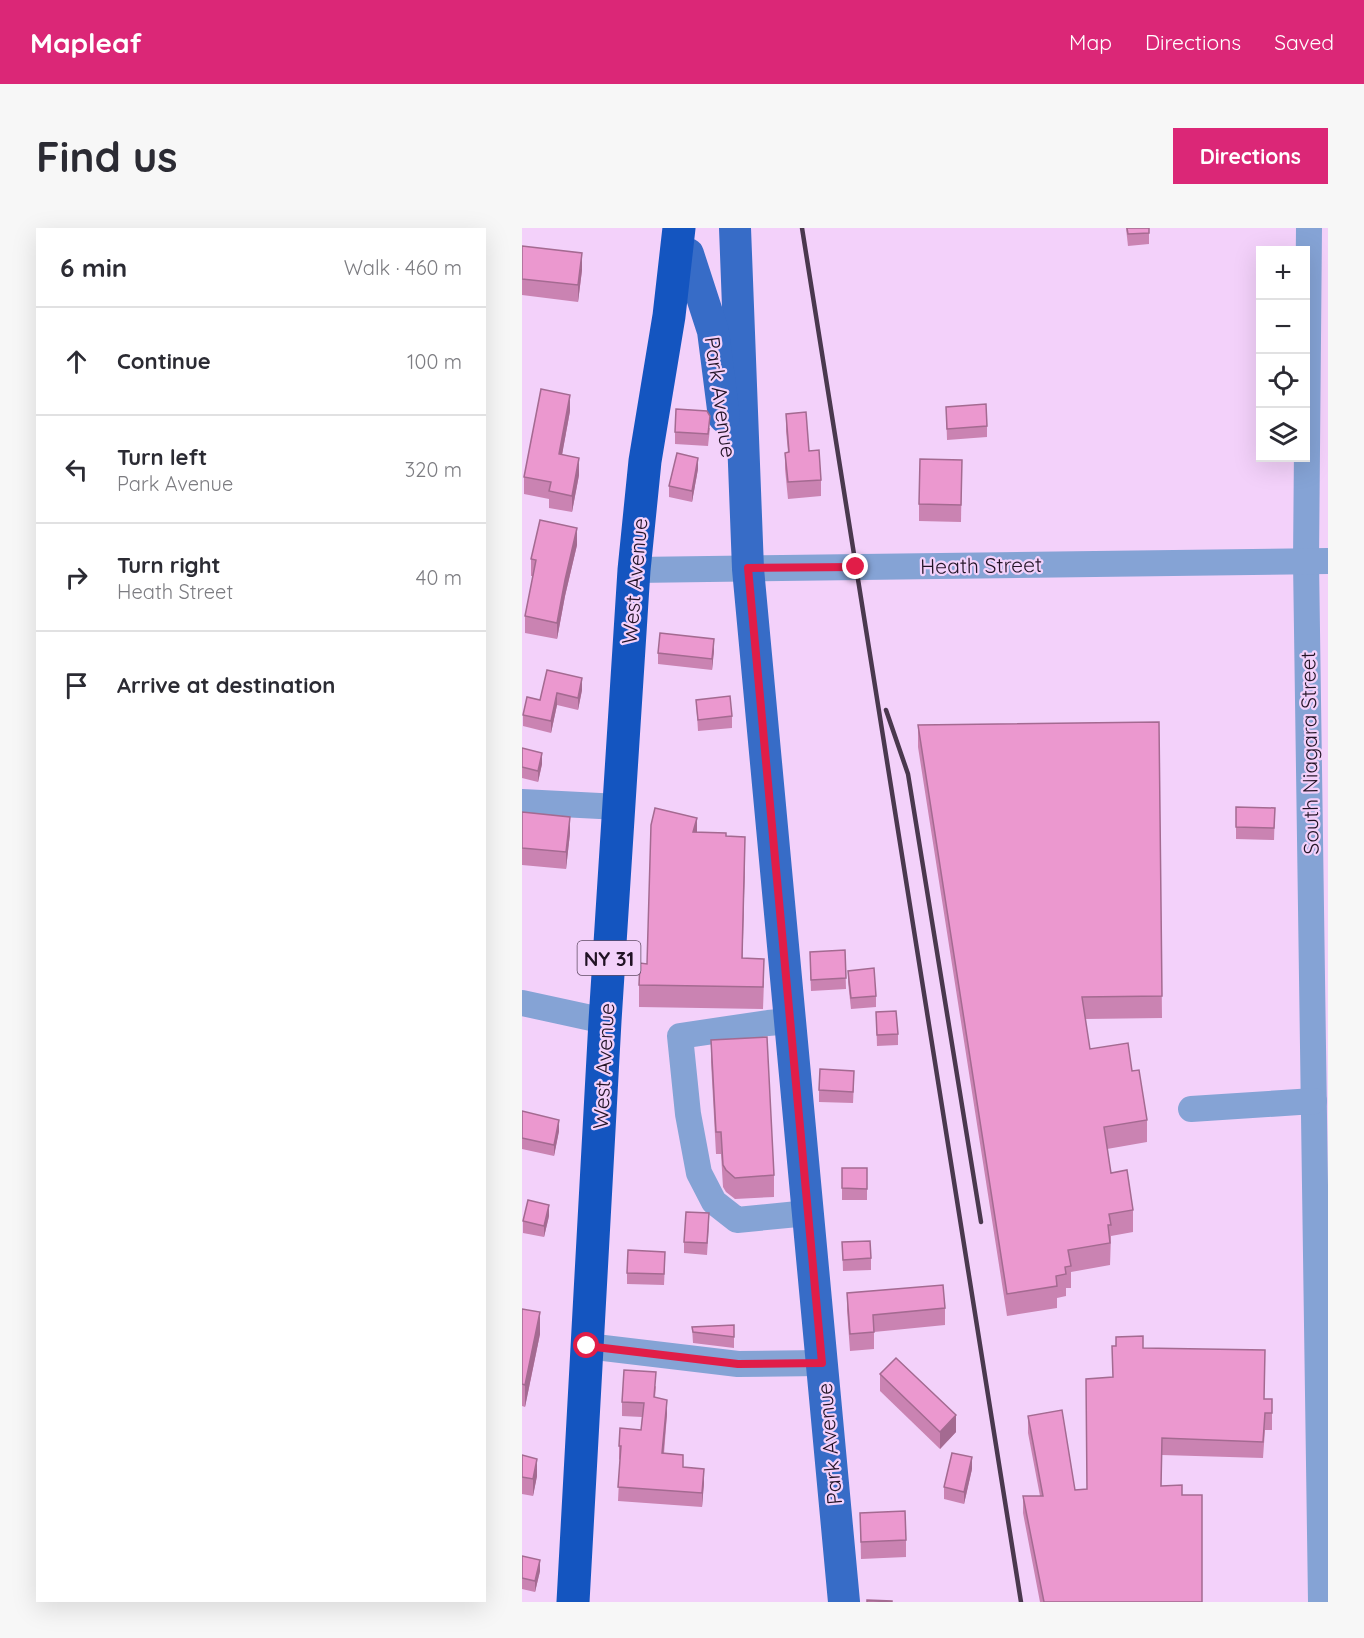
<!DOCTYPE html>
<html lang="en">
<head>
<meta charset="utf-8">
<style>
  :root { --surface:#fff; --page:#f7f7f7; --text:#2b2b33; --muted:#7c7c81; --line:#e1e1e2; --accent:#db2777 }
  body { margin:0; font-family:Quicksand,sans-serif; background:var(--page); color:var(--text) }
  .controls { position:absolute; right:18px; top:18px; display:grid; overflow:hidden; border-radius:0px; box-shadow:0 6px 24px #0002 }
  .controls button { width:54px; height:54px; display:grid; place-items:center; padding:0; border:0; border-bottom:2px solid var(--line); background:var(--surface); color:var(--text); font:30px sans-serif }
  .stop { position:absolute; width:18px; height:18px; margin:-14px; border:4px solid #e11d48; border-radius:50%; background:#fff }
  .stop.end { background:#e11d48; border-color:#fff; box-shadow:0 2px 6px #0008 }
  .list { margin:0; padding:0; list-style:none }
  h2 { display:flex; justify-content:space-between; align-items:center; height:78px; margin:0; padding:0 24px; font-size:26px }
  h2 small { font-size:20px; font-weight:400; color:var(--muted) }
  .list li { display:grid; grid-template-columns:39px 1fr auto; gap:18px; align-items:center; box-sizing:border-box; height:108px; padding:0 24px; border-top:2px solid var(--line) }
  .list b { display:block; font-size:22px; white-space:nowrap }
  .list p { margin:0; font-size:20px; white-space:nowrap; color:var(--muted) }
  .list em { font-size:20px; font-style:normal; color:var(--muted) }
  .icon { flex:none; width:33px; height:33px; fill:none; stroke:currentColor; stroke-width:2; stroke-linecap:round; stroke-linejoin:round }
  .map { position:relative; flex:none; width:806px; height:1374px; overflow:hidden; border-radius:0px }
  header { display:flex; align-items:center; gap:36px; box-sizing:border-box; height:84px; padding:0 30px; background:var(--accent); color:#fff }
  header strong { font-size:28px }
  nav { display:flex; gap:33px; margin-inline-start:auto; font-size:21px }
  .intro { display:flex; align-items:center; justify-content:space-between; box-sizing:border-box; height:144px; padding:0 36px }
  h1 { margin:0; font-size:42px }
  .button { padding:15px 27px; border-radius:0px; background:var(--accent); color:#fff; font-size:21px; font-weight:700 }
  main { display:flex; gap:36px; padding:0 36px }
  aside { flex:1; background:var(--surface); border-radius:0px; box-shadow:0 6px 24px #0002 }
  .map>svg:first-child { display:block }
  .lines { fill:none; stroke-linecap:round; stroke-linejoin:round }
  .minor { stroke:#85a3d5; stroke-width:26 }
  .major { stroke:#376cc7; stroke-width:32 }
  .highway { stroke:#1455c0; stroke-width:33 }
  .rail { stroke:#4a384e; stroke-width:4.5 }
  .wall { fill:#ca83b2 }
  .shaded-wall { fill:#a46a91 }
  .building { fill:#eb98cf; stroke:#a46a91; stroke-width:1.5 }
  .route { stroke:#e11d48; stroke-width:8 }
  .labels { text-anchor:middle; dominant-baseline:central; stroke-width:4.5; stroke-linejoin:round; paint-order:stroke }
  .shield { fill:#f3d1fa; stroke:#614c65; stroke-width:1.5 }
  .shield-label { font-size:20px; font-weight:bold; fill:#221325 }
  .street-label { font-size:21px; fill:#221325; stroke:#f3d1fa }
</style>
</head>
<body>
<header>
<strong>Mapleaf</strong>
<nav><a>Map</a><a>Directions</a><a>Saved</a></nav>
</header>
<div class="intro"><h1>Find us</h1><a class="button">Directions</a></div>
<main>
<aside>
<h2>6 min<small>Walk · 460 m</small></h2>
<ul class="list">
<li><svg class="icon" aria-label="ahead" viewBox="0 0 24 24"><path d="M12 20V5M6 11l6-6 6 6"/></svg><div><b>Continue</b></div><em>100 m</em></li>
<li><svg class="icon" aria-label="left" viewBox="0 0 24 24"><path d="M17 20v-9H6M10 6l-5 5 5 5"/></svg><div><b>Turn left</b><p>Park Avenue</p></div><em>320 m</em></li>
<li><svg class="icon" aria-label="right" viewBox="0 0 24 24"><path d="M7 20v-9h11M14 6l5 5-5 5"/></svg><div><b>Turn right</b><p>Heath Street</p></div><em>40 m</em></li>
<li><svg class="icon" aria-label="arrive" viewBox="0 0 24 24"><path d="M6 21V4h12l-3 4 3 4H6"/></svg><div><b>Arrive at destination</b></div></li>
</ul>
</aside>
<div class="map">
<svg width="806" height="1374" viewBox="0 0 806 1374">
  <rect width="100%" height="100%" fill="#f3d1fa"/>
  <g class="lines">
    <g class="minor">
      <path d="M787 0 784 333 799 1374"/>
      <path d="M112 342 806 333"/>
      <path d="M0 574 97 579"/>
      <path d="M0 775 83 793"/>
      <path d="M268 793 246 795 158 808 166 886 177 945 192 974 215 992 286 985"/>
      <path d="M669 881 792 873"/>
      <path d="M65 1118 216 1136 299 1135"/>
    </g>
    <g class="major">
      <path d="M213 0 226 341 322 1374"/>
      <path d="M166 26 191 103 202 189"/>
    </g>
    <path class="highway" d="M51 1374 83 793 112 342 123 233 147 88 157 0"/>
    <g class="rail">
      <path d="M280 0 499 1374"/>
      <path d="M364 482 386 546 459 994"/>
    </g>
  </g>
  <g class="wall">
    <path d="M604 0H627V16L606 18Z"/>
    <path d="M0 18 60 42 56 74 0 67Z"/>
    <path d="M424 179 465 198V209L425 212Z"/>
    <path d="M48 183 40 227 57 247 50 284 27 280V271L2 266V249Z"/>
    <path d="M264 186 287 223 299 252V268L266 271 263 241V225L266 224 264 203Z"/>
    <path d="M188 200 186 218 153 216V204Z"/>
    <path d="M440 232 439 294 397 293V276Z"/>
    <path d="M176 241 170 274 147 269V258Z"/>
    <path d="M55 317 43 368 35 411 3 405V388L11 348H9V331Z"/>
    <path d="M192 422 190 442 136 436V425Z"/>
    <path d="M25 442 60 462 56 482 35 477 29 505 1 498V487L18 472Z"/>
    <path d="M174 472 210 488V500L176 503Z"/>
    <path d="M637 494 640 790 563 791 568 821 610 843 625 892V914L585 921 589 945 611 982V1004L589 1008 588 1037 549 1044V1060H544V1068L535 1070V1080L485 1088 396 519V497Z"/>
    <path d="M0 520 20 536 16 554 0 550Z"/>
    <path d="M714 579 753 580 752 612 714 611Z"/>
    <path d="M0 584 48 605 44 641 0 637Z"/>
    <path d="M175 605 204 608 223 630 220 730 242 753 241 781 117 779V757Z"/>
    <path d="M323 722 324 761 289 763 288 735Z"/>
    <path d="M326 743 354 768V779L329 781 326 754Z"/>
    <path d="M354 784 376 806V817L355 818Z"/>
    <path d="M189 812 252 947V969L213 971 204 964 201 959 199 926H194L189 834Z"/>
    <path d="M332 854 331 875 297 874V862Z"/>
    <path d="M0 883 37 903 32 928 0 921Z"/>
    <rect x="320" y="940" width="25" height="32"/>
    <path d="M27 988 22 1009 1 1005V993Z"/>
    <path d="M187 997 185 1027 162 1025V1014Z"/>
    <path d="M320 1014 349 1030V1042L321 1043Z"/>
    <path d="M143 1035 142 1057 105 1056V1045Z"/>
    <path d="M325 1065 423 1080V1097L352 1104V1121L328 1123 325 1082Z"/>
    <path d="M0 1081 18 1106 3 1179 0 1178Z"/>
    <path d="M212 1097V1120L171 1115 170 1099Z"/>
    <path d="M621 1120 742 1171H750V1202H743L741 1230 640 1227 639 1258 660 1267 680 1374H518L501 1285V1268H518L506 1205V1188L553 1262 565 1261Z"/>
    <path d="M358 1146 434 1204 418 1221 358 1163Z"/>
    <path d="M134 1158 133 1170 145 1186 142 1226 182 1254 180 1279 96 1273 98 1232 97 1231V1218L119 1202 120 1189 100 1188V1174Z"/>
    <path d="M0 1227 15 1248 11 1268 0 1266Z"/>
    <path d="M450 1241 442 1276 422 1271V1259Z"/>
    <path d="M338 1285 384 1312V1329L339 1331Z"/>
    <path d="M0 1328 18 1343 13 1364 0 1361Z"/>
  </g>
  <g class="shaded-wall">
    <path d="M60 25V42L56 74V57Z"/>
    <path d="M48 167V183L37 243V226Z"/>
    <path d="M57 230V247L50 284V268Z"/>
    <path d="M176 230V241L170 274V263Z"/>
    <path d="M55 300V317L43 368 35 411V395L43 352Z"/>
    <path d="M192 411V422L190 442V431Z"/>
    <path d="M60 450V462L56 482V470Z"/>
    <path d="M35 465V477L29 505V493Z"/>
    <path d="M20 525V536L16 554V543Z"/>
    <path d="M48 589V605L44 641V624Z"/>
    <path d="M175 590V612L171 604Z"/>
    <path d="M223 609V630L220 752V730Z"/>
    <path d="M37 892V903L32 928V917Z"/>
    <path d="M27 977V988L22 1009V998Z"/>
    <path d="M18 1084V1106L3 1179V1157Z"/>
    <path d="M145 1172V1186L140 1239V1225Z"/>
    <path d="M434 1187V1204L418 1221V1204Z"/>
    <path d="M450 1229V1241L442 1276V1264Z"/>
    <path d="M15 1231V1248L11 1268V1251Z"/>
    <path d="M182 1241V1254L180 1279V1265Z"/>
    <path d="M18 1332V1343L13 1364V1353Z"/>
  </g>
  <g class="building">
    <path d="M605 0H627V5L606 6Z"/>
    <path d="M0 18 60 25 56 57 0 51Z"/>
    <path d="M19 161 48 167 37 226 57 230 50 268 27 263 29 254 2 249Z"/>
    <path d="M464 176 465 198 425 201 424 179Z"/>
    <path d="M154 181 185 183 188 188 186 206 153 204Z"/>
    <path d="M284 184 287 223 297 222 299 252 266 254 263 225 267 224 264 186Z"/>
    <path d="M155 225 176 230 170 263 147 258Z"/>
    <path d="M398 231 440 232 439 277 397 276Z"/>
    <path d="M18 292 55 300 43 352 35 395 3 388 14 332 9 331Z"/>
    <path d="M138 405 192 411 190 431 136 425Z"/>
    <path d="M25 442 60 450 56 470 35 465 29 493 1 487 5 469 18 472Z"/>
    <path d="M208 468 210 488 176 492 174 472Z"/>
    <path d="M637 494 640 768 560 769 568 821 606 815 610 843 617 842 625 892 582 899 589 945 605 942 611 982 587 986 589 997H586L588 1015 546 1022 549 1038 543 1039 544 1046 534 1048 535 1058 485 1066 396 497Z"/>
    <path d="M0 520 20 525 16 543 0 539Z"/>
    <path d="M714 579 753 580 752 600 714 599Z"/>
    <path d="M133 580 175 590 171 604 204 605V608L223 609 220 730 242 731 241 759 117 757 118 735 125 736 129 597Z"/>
    <path d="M0 584 48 589 44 624 0 620Z"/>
    <path d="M323 722 324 750 289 752 288 724Z"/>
    <path d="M352 740 354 768 329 770 326 743Z"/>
    <path d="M374 783 376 806 355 807 354 784Z"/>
    <path d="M245 809 252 947 213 950 204 942 201 937 199 904H194L189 812Z"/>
    <path d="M298 841 332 843 331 864 297 862Z"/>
    <path d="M0 883 37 892 32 917 0 910Z"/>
    <path d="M320 940H345V961L320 960Z"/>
    <path d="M6 972 27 977 22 998 1 993Z"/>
    <path d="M164 984 187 985 185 1015 162 1014Z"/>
    <path d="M348 1013 349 1030 321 1032 320 1014Z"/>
    <path d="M106 1022 143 1024 142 1046 105 1045Z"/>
    <path d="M421 1057 423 1080 351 1087 352 1104 328 1106 325 1065Z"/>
    <path d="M0 1081 18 1084 3 1157 0 1156Z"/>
    <path d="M212 1097V1109L171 1104 170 1099Z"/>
    <path d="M621 1108V1120L743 1122 742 1171H750V1185H743L741 1214 640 1210 639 1258 660 1257V1267H680V1374H522L501 1268H521L506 1188 540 1182 553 1262 565 1261 564 1151 591 1149 590 1118H594V1109Z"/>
    <path d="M374 1130 434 1187 418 1204 358 1146Z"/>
    <path d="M102 1142 134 1144 132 1169 145 1172 140 1225 161 1227V1239L182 1241 180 1265 96 1259 99 1218H97L98 1200 119 1202 122 1175 100 1174Z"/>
    <path d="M430 1225 450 1229 442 1264 422 1259Z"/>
    <path d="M0 1227 15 1231 11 1251 0 1249Z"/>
    <path d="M383 1283 384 1312 339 1314 338 1285Z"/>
    <path d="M0 1328 18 1332 13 1353 0 1350Z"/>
    <path d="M345 1372 370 1373V1374H345Z"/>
  </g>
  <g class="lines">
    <path class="route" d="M65 1118 216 1136 300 1135 226 340 334 339"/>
  </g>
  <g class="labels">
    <rect class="shield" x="55.5" y="713" width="63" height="34" rx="4.5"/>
    <g class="shield-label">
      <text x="87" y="730">NY 31</text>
    </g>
    <g class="street-label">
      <text transform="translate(199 169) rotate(82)">Park Avenue</text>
      <text transform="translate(459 337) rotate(-1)">Heath Street</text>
      <text transform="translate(112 353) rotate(-85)">West Avenue</text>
      <text transform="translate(787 525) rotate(-91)">South Niagara Street</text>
      <text transform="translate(81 838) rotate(-87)">West Avenue</text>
      <text transform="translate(307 1216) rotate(-95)">Park Avenue</text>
    </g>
  </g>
</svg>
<div class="controls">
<button>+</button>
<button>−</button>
<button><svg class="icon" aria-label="locate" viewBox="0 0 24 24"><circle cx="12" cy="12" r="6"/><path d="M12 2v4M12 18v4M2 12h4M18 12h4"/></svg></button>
<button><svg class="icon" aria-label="layers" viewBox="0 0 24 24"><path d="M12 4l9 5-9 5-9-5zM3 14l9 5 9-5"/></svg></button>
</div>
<div class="stop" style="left:65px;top:1118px"></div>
<div class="stop end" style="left:334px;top:339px"></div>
</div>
</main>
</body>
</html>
